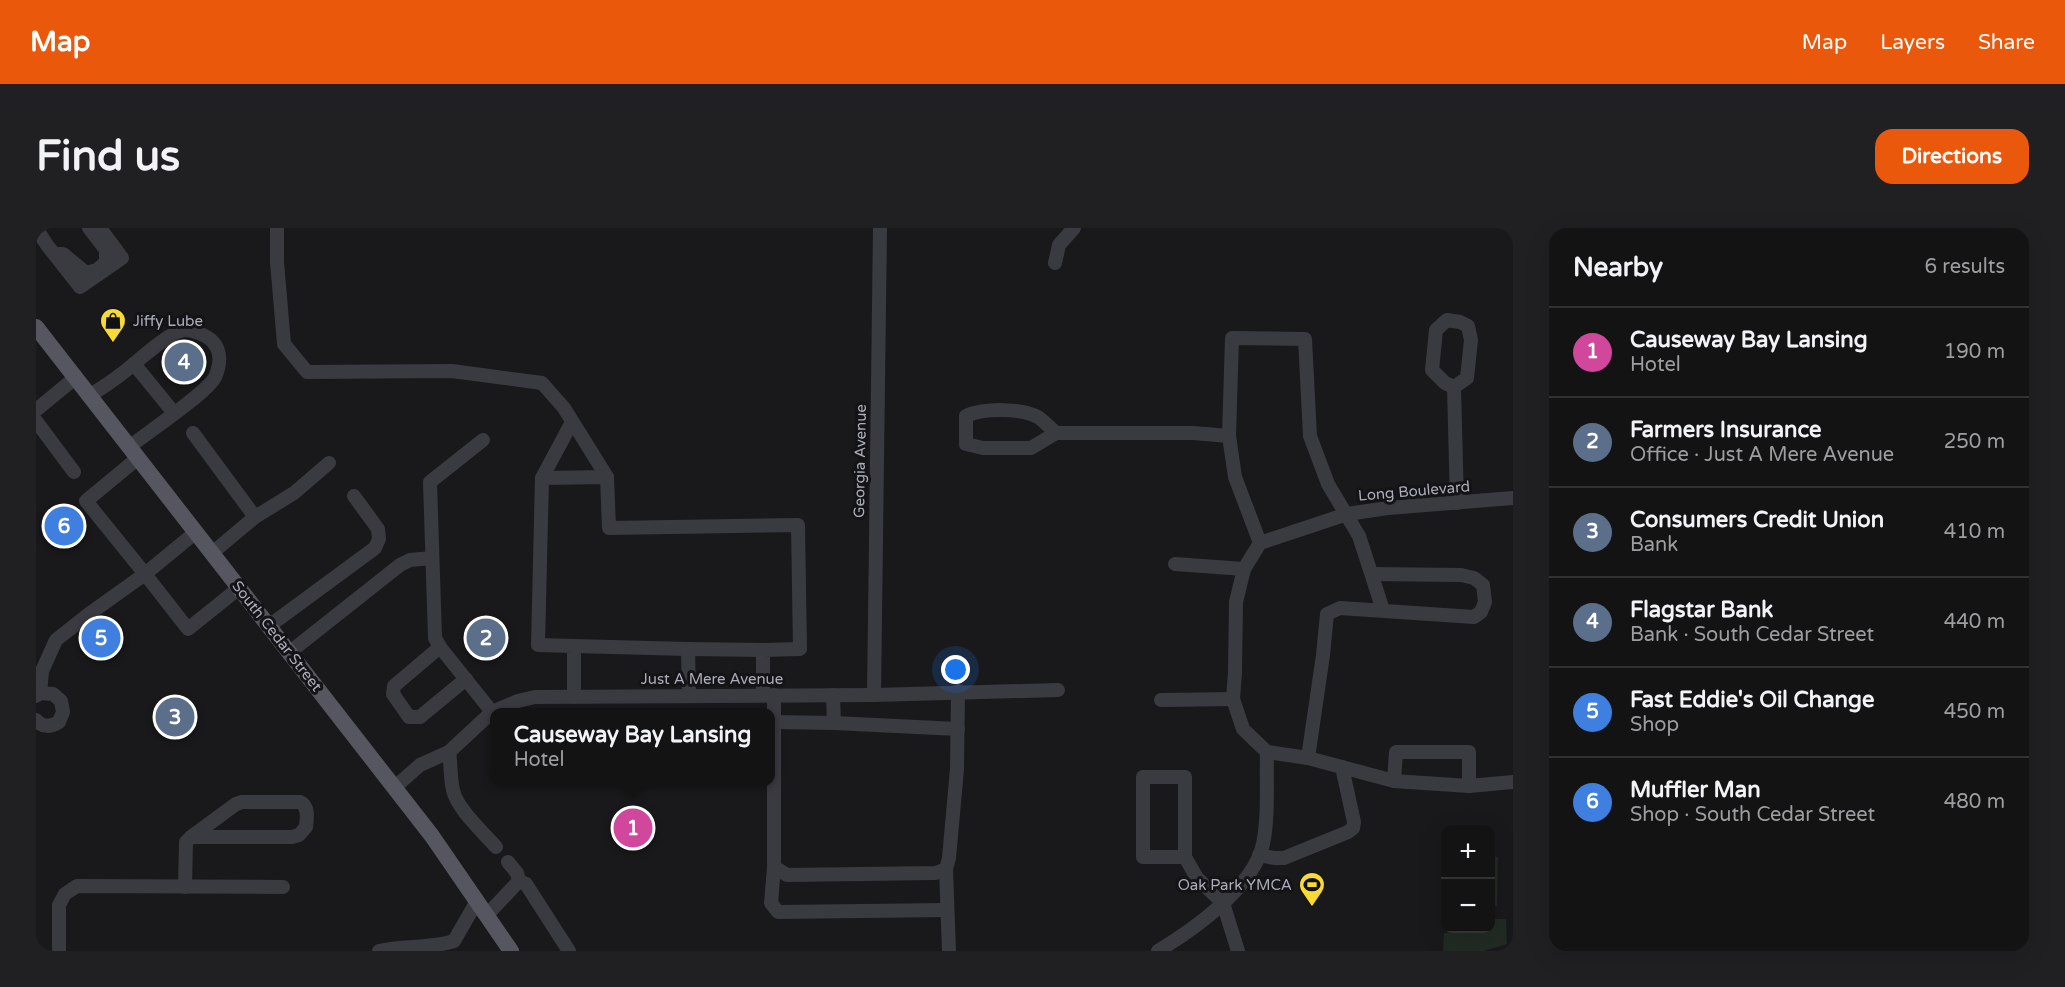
<!DOCTYPE html>
<html lang="en">
<head>
<meta charset="utf-8">
<style>
  :root { --surface:#131314; --page:#202022; --text:#f1f3f6; --muted:#9d9ea0; --line:#323234; --accent:#ea580c }
  body { margin:0; font-family:"Varela Round",sans-serif; background:var(--page); color:var(--text) }
  .controls { position:absolute; right:18px; bottom:18px; display:grid; overflow:hidden; border-radius:12px; box-shadow:0 6px 24px #0002 }
  .controls button { width:54px; height:54px; display:grid; place-items:center; padding:0; border:0; border-bottom:2px solid var(--line); background:var(--surface); color:var(--text); font:30px sans-serif }
  .you { position:absolute; left:920px; top:442px; width:21px; height:21px; margin:-15px; border:4px solid #fff; border-radius:50%; background:#1a73e8; box-shadow:0 0 0 9px #1a73e833 }
  .badge { display:grid; place-items:center; width:39px; height:39px; border-radius:50%; background:var(--accent); color:#fff; font-size:20px; font-weight:700 }
  .pin { position:absolute; translate:-50% -50%; border:3px solid #fff; box-shadow:0 2px 6px #0006 }
  .popup { position:absolute; left:454px; top:480px; width:285px; height:78px; box-sizing:border-box; display:grid; place-content:center; border-radius:12px; background:var(--surface); filter:drop-shadow(0 2px 4px #0005); font-size:20px; white-space:nowrap; color:var(--muted) }
  .popup b { font-size:22px; color:var(--text) }
  .popup::after { content:''; position:absolute; left:50%; top:100%; margin-left:-12px; border:12px solid transparent; border-top-color:var(--surface) }
  .list { margin:0; padding:0; list-style:none }
  h2 { display:flex; justify-content:space-between; align-items:center; height:78px; margin:0; padding:0 24px; font-size:26px }
  h2 small { font-size:20px; font-weight:400; color:var(--muted) }
  .list li { display:grid; grid-template-columns:39px 1fr auto; gap:18px; align-items:center; box-sizing:border-box; height:90px; padding:0 24px; border-top:2px solid var(--line) }
  .list b { display:block; font-size:22px; white-space:nowrap }
  .list p { margin:0; font-size:20px; white-space:nowrap; color:var(--muted) }
  .list em { font-size:20px; font-style:normal; color:var(--muted) }
  .map { position:relative; flex:none; width:1477px; height:723px; overflow:hidden; border-radius:18px }
  header { display:flex; align-items:center; gap:36px; box-sizing:border-box; height:84px; padding:0 30px; background:var(--accent); color:#fff }
  header strong { font-size:28px }
  nav { display:flex; gap:33px; margin-inline-start:auto; font-size:21px }
  .intro { display:flex; align-items:center; justify-content:space-between; box-sizing:border-box; height:144px; padding:0 36px }
  h1 { margin:0; font-size:42px }
  .button { padding:15px 27px; border-radius:18px; background:var(--accent); color:#fff; font-size:21px; font-weight:700 }
  main { display:flex; gap:36px; padding:0 36px }
  aside { flex:1; background:var(--surface); border-radius:18px; box-shadow:0 6px 24px #0002 }
  .map>svg:first-child { display:block }
  .green { fill:#212a23 }
  .lines { fill:none; stroke-linecap:round; stroke-linejoin:round }
  .minor { stroke:#3a3a41; stroke-width:14 }
  .major { stroke:#565660; stroke-width:16 }
  .labels { text-anchor:middle; dominant-baseline:central; stroke-width:6; stroke-linejoin:round; paint-order:stroke }
  .poi-label { font-size:15px; fill:#abadbb; stroke:#141416; text-anchor:start }
  .street-label { font-size:15px; fill:#abadbb; stroke:#141416 }
</style>
</head>
<body>
<header>
<strong>Map</strong>
<nav><a>Map</a><a>Layers</a><a>Share</a></nav>
</header>
<div class="intro"><h1>Find us</h1><a class="button">Directions</a></div>
<main>
<div class="map">
<svg width="1477" height="723" viewBox="0 0 1477 723">
  <rect width="100%" height="100%" fill="#19191b"/>
  <g class="green">
    <path d="M1455 628 1462 629 1461 678H1455Z"/>
    <path d="M1455 691H1470L1471 716 1448 723H1407L1408 705H1426L1427 701 1454 700Z"/>
  </g>
  <g class="lines">
    <g class="minor">
      <path d="M0 0 11 17 44 59 86 30 64 0"/>
      <path d="M241 0V34L248 116 271 144 416 143 506 155 528 180 571 249"/>
      <path d="M20 26H27L50 45 61 42 70 34V22L53 0"/>
      <path d="M1019 35 1023 17 1038 0"/>
      <path d="M98 136 138 185"/>
      <path d="M1418 159 1431 150 1435 112 1432 98 1424 94 1411 92 1400 102 1396 142 1409 155 1418 159 1421 275"/>
      <path d="M53 168C64 161 74 155 84 147 98 137 132 104 148 102 156 101 172 108 177 114 186 124 184 138 179 149 171 165 111 205 93 219"/>
      <path d="M0 182 39 150"/>
      <path d="M0 193 38 244"/>
      <path d="M157 205 219 289 176 325"/>
      <path d="M1020 205 995 220H947L930 216V188C947 180 985 180 1002 189 1008 193 1014 200 1020 205H1157L1193 208"/>
      <path d="M447 212 394 254 399 410 404 419 456 484"/>
      <path d="M506 250 536 194"/>
      <path d="M1477 270 1352 280 1311 286 1224 315 1208 341 1200 374 1199 444 1197 471 1207 501 1231 524 1272 530 1358 553 1433 558 1477 554"/>
      <path d="M219 289 258 265 293 235"/>
      <path d="M160 304 109 346 152 401 203 360"/>
      <path d="M1224 315 1199 249 1193 208 1196 110 1269 111 1274 208 1292 256 1323 308 1347 382"/>
      <path d="M1139 336 1208 341"/>
      <path d="M233 398 339 320 343 311 342 301 318 268"/>
      <path d="M538 418 652 421"/>
      <path d="M404 419 358 458 357 466 373 489H384L430 451"/>
      <path d="M254 424 364 337 374 332 396 330"/>
      <path d="M4 465 6 443 20 412 53 386 109 346 50 273 102 230"/>
      <path d="M738 467V639L751 647 900 645 910 641 913 630 921 541 922 463"/>
      <path d="M838 467 844 0"/>
      <path d="M0 468 4 465 17 466 25 473 27 484 23 494C15 499 6 500 0 492"/>
      <path d="M653 468 652 421 727 422"/>
      <path d="M538 469V418L502 417 506 250 571 249 573 300 762 297 764 421 727 422V467"/>
      <path d="M1125 472 1197 471"/>
      <path d="M738 494 798 495 797 467"/>
      <path d="M798 495 922 501"/>
      <path d="M413 524C415 536 414 549 417 562 421 581 447 604 460 619"/>
      <path d="M1272 530 1287 427 1291 386 1304 380 1438 389 1445 384 1449 374 1447 357 1438 350 1425 347 1336 346"/>
      <path d="M1358 553 1360 524H1433V558"/>
      <path d="M359 559 384 537 413 524 456 484 482 473 499 469 838 467 1022 462"/>
      <path d="M1223 627 1238 630H1248L1312 604 1317 600 1318 594 1306 539"/>
      <path d="M1149 629H1107V549H1149V629L1161 650 1187 675 1202 723"/>
      <path d="M738 639 735 675 742 684 911 682"/>
      <path d="M910 641 913 723"/>
      <path d="M483 653 490 656 533 723"/>
      <path d="M149 659 150 614 155 609 200 576 206 574H264C273 578 271 590 270 599L263 607 256 609H155"/>
      <path d="M451 687 483 653 481 645 472 634"/>
      <path d="M23 723V677L29 666 41 658 247 659"/>
      <path d="M343 723C367 717 394 721 418 713L441 673"/>
      <path d="M1122 723C1157 702 1218 659 1227 616 1233 586 1230 554 1231 524"/>
    </g>
    <path class="major" d="M0 99 396 608 475 723"/>
  </g>
  <defs>
    <symbol id="shop-pin" viewBox="-11 -11 22 30"><path d="M0 17L-7.5 6A9.5 9.5 0 1 1 7.5 6Z" fill="#f8da34" stroke="#141416"/><path d="M-5-2.5h2.3a2.7 3.5 0 0 1 5.4 0H5L5.5 6h-11ZM-1.5-2.5h3a1.5 2.3 0 0 0-3 0Z" fill="#111"/></symbol>
    <symbol id="stadium-pin" viewBox="-11 -11 22 30"><path d="M0 17L-7.5 6A9.5 9.5 0 1 1 7.5 6Z" fill="#f8da34" stroke="#141416"/><path d="M0-5a6.5 5 0 1 0 0 10a6.5 5 0 1 0 0-10ZM-3.5-1.8h7v3.6h-7Z" fill="#111"/></symbol>
  </defs>
  <g fill-rule="evenodd">
    <use href="#shop-pin" x="62" y="78" width="30" height="40"/>
    <use href="#stadium-pin" x="1261" y="642" width="30" height="40"/>
  </g>
  <g class="labels">
    <g class="poi-label">
      <text x="97" y="93">Jiffy Lube</text>
      <text x="1256" y="657" text-anchor="end">Oak Park YMCA</text>
    </g>
    <g class="street-label">
      <text transform="translate(824 233) rotate(-89)">Georgia Avenue</text>
      <text transform="translate(1378 263) rotate(-5)">Long Boulevard</text>
      <text transform="translate(241 408) rotate(52)">South Cedar Street</text>
      <text x="676" y="451">Just A Mere Avenue</text>
    </g>
  </g>
</svg>
<div class="controls">
<button>+</button>
<button>−</button>
</div>
<div class="you"></div>
<div class="pin badge" style="left:597px;top:600px;background:#d1479c">1</div>
<div class="popup"><b>Causeway Bay Lansing</b>Hotel</div>
<div class="pin badge" style="left:450px;top:410px;background:#5c6f8a">2</div>
<div class="pin badge" style="left:139px;top:489px;background:#5c6f8a">3</div>
<div class="pin badge" style="left:148px;top:134px;background:#5c6f8a">4</div>
<div class="pin badge" style="left:65px;top:410px;background:#3f7fe0">5</div>
<div class="pin badge" style="left:28px;top:298px;background:#3f7fe0">6</div>
</div>
<aside>
<h2>Nearby<small>6 results</small></h2>
<ul class="list">
<li><span class="badge" style="background:#d1479c">1</span><div><b>Causeway Bay Lansing</b><p>Hotel</p></div><em>190 m</em></li>
<li><span class="badge" style="background:#5c6f8a">2</span><div><b>Farmers Insurance</b><p>Office · Just A Mere Avenue</p></div><em>250 m</em></li>
<li><span class="badge" style="background:#5c6f8a">3</span><div><b>Consumers Credit Union</b><p>Bank</p></div><em>410 m</em></li>
<li><span class="badge" style="background:#5c6f8a">4</span><div><b>Flagstar Bank</b><p>Bank · South Cedar Street</p></div><em>440 m</em></li>
<li><span class="badge" style="background:#3f7fe0">5</span><div><b>Fast Eddie's Oil Change</b><p>Shop</p></div><em>450 m</em></li>
<li><span class="badge" style="background:#3f7fe0">6</span><div><b>Muffler Man</b><p>Shop · South Cedar Street</p></div><em>480 m</em></li>
</ul>
</aside>
</main>
</body>
</html>
